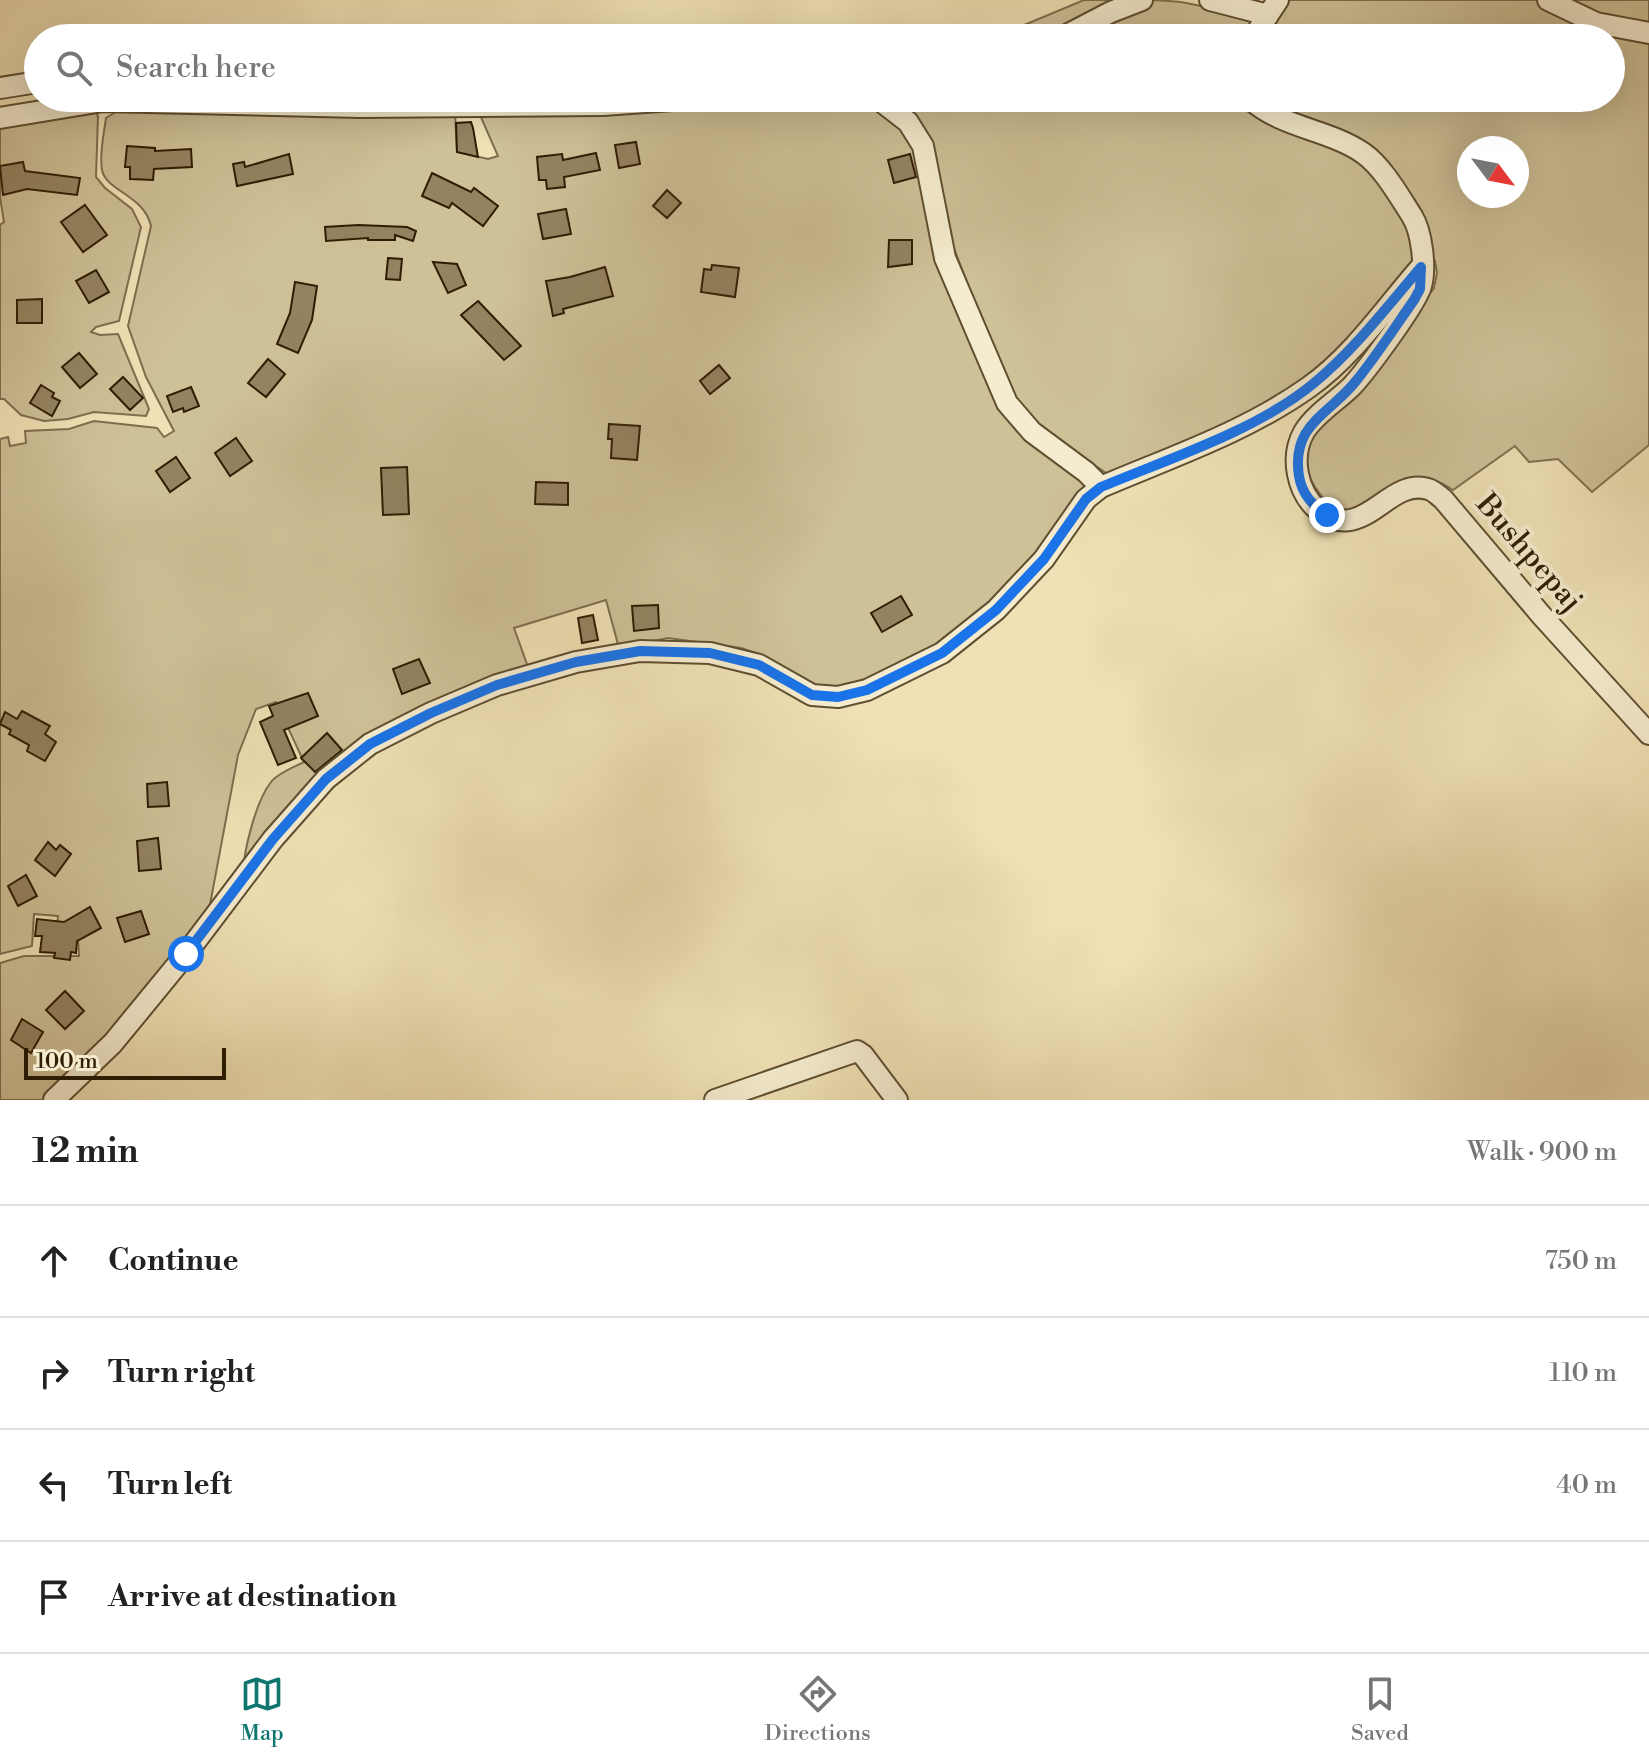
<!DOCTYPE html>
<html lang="en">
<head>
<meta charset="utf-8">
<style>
  :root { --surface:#fff; --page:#f2f2f2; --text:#222; --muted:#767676; --line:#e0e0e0; --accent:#0f766e }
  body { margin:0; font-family:"Libre Bodoni",serif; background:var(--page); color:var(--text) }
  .compass { position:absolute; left:1457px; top:136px; width:72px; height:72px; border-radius:50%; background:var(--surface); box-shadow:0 8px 32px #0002; rotate:122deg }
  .scale { position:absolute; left:24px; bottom:20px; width:202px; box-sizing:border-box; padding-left:8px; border:4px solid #2f1d04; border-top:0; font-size:22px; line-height:28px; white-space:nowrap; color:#2f1d04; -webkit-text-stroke:6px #f5eccf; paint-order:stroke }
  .stop { position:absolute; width:24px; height:24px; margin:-18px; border:6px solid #1a73e8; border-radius:50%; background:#fff }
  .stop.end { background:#1a73e8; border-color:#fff; box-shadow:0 2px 8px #0008 }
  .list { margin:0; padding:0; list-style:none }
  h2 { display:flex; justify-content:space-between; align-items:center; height:104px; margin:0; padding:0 32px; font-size:34px }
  h2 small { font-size:26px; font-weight:400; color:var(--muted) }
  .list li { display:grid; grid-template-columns:52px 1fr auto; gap:24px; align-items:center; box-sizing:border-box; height:112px; padding:0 32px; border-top:2px solid var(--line) }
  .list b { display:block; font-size:30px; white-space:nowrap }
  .list em { font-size:26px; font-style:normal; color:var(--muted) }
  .icon { flex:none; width:44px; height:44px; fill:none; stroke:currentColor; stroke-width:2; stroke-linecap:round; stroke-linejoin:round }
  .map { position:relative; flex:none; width:1649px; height:1100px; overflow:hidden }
  .search { position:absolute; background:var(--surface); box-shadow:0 8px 32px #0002; left:24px; right:24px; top:24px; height:88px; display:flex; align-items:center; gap:20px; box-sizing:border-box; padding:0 28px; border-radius:44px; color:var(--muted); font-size:30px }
  .sheet { height:552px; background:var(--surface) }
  nav { display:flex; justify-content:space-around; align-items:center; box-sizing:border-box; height:112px; border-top:2px solid var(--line); background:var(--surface); font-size:22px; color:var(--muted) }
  nav a { display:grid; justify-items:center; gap:4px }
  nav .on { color:var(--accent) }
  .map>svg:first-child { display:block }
  .green { fill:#cec097; stroke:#7e6e4e; stroke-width:2; fill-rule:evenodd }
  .building { fill:#938360; stroke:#2f1d04; stroke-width:2 }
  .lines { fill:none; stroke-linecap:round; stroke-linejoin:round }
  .minor-casing { stroke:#5f4e30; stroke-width:24 }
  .minor { stroke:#f5eccf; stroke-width:20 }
  .route { stroke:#1a73e8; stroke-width:10 }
  .labels { text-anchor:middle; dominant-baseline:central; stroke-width:8; stroke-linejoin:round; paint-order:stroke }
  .street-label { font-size:30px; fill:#2f1d04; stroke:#f5eccf }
</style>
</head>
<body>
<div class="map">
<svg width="1649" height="1100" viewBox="0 0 1649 1100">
  <rect width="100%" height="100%" fill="#efe1b5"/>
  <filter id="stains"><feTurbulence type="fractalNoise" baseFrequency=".0025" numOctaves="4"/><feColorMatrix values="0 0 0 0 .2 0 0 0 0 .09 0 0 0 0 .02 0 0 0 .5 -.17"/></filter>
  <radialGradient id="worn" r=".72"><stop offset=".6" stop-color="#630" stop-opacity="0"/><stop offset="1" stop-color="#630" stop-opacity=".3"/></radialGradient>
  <g class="green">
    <path d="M1084 0H1128L1051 38H993Z"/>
    <path d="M1155 0 1181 2 1251 16 1267 29 1288 0H1649V445L1592 492 1558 459 1529 462 1515 446 1453 490C1443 483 1432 477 1419 478 1384 483 1353 537 1320 494 1306 477 1305 461 1308 441L1403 329 1434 288 1437 273 1435 261H1417L1345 349 1275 408 1115 473H1106C1063 444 1026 424 1003 376L898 103 902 98H1611V38H1071ZM1469 148H1517V196H1469Z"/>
    <path d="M789 98C857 98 872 87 916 147L990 373 1084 478 1085 486 1082 495 1045 548 950 641 847 688 813 686 759 654 741 648 668 638 619 648 606 600 514 628 528 667 354 744 243 873C244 849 256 801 271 782 278 773 294 767 304 762L276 702 256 709 238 755 209 910 110 1034 43 1100H0V963L24 956H79L78 937 56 936 58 916 34 914 32 946 0 954V439L8 437 10 446 26 443 25 431 69 429 94 421 157 428 164 437 174 431 146 377 128 326 151 226C144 195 106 191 102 170 99 154 104 134 106 118L119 110 217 108 227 114 455 112 457 152 488 159 498 156 480 115 482 110 713 103Z"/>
    <path d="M95 111 98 116 96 177 105 188 132 209 141 227 119 321 96 327 91 332 100 335 118 334 149 409 146 416 94 412 68 419 44 421 21 415 4 399H0V225L4 222 0 197V117Z"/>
  </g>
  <g class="building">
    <path d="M471 122 473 128 478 157 457 152 456 123Z"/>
    <path d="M636 142 640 164 619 168 615 145Z"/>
    <path d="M127 146 155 148V151L191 149 192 167 154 169 153 180 130 179V167H125Z"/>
    <path d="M596 153 600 170 564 177 565 187 547 189 546 180H539L537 157 562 154 563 160Z"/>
    <path d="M289 154 293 174 237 186 233 164 244 162 245 167Z"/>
    <path d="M910 154 916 177 894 183 888 160Z"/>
    <path d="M23 162 25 171 80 178 77 195 27 189 3 195 0 166Z"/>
    <path d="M432 173 471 192 474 188 498 206 483 226 452 203 449 208 422 196Z"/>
    <path d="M667 190 681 203 667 218 653 206Z"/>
    <path d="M85 205 107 235 83 252 61 222Z"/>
    <path d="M566 209 571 234 543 239 538 214Z"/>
    <path d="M358 225 407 227 416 231 413 241 395 235V240H368V238L326 241 325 227Z"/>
    <path d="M889 240H912V264L888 267Z"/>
    <path d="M388 258 402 259 400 280 386 279Z"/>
    <path d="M433 262 457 264 466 285 448 293Z"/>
    <path d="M712 265 739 268 735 297 701 292 704 269 711 270Z"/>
    <path d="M605 267 613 296 563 309 564 313 553 316 546 281 570 277Z"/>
    <path d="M96 270 109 292 89 303 76 281Z"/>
    <path d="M295 282 317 286 312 320 298 353 277 344 290 313Z"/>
    <path d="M42 299V323H17V300Z"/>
    <path d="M478 301 521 346 504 360 461 315Z"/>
    <path d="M79 353 97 374 80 388 62 367Z"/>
    <path d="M268 359 285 374 266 397 248 383Z"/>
    <path d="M719 365 730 378 710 394 700 381Z"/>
    <path d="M123 377 143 398 130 410 110 389Z"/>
    <path d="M41 385 54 393 52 397 60 401 52 416 30 403Z"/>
    <path d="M191 387 199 406 184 412 183 408 173 412 167 396Z"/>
    <path d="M609 424 640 426 637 460 611 458 612 439H608Z"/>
    <path d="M236 438 252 461 230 476 215 453Z"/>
    <path d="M176 457 190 478 170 492 156 471Z"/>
    <path d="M407 467 409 514 383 515 381 468Z"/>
    <path d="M536 482 568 483V505L535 504Z"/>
    <path d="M901 596 912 615 882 632 871 613Z"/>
    <path d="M658 605 659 628 634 631 632 606Z"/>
    <path d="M593 615 598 640 582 643 578 618Z"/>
    <path d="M419 659 430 683 402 694 393 669Z"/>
    <path d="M308 693 318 716 284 730 296 758 278 765 260 722 273 716 269 706Z"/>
    <path d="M22 711 50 726 45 734 56 742 45 761 27 751 29 745 9 734 11 730 0 724 5 712 17 719Z"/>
    <path d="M327 733 342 750 315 772 301 758Z"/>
    <path d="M167 782 169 806 148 807 147 784Z"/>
    <path d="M158 838 161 869 139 871 137 841Z"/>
    <path d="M48 842 56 850 60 845 71 854 55 876 35 860Z"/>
    <path d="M26 875 37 896 18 906 8 886Z"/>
    <path d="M90 907 101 928 77 941 76 953 71 952 70 960 54 958 55 953 40 952 42 936H35L37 919 64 922Z"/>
    <path d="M141 911 149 934 125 942 117 918Z"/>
    <path d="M65 991 84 1011 65 1029 46 1010Z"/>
    <path d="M22 1019 43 1032 31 1053 11 1040Z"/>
  </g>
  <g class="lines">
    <defs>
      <g id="minor">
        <path d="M1210 0 1268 15"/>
        <path d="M1548 0 1596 23 1649 33"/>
        <path d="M1061 38 1111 12 1142 0"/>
        <path d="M1253 38 1278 0"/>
        <path d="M0 88 38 82"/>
        <path d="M877 98 908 122 923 146 945 258 1007 403 1032 432 1086 472 1101 487"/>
        <path d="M1249 98C1281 128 1328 129 1363 153 1383 167 1399 196 1412 216 1422 232 1426 268 1421 286 1416 304 1366 371 1352 386 1337 401 1315 414 1304 432 1290 457 1297 492 1318 510 1364 546 1387 477 1428 489 1433 490 1439 496 1443 499L1542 616 1649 734"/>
        <path d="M0 118 103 101 360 107 603 105 701 98"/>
        <path d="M54 1100 113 1043 186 954 273 839 326 779 370 744 431 713 497 685 576 662 640 651 710 653 759 665 812 695 838 697 867 690 942 653 996 610 1044 559 1086 499 1101 487C1171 457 1246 432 1309 387 1353 356 1386 307 1421 267"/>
        <path d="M715 1100 857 1051 863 1055 897 1100"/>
      </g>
    </defs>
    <use href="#minor" class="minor-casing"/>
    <use href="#minor" class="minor"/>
  </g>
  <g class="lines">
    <path class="route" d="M186 954 273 839 326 779 370 744 431 713 497 685 576 662 640 651 710 653 759 665 812 695 838 697 867 690 942 653 996 610 1044 559 1086 499 1101 487C1168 459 1258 430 1314 383 1354 350 1387 307 1421 267L1420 289 1414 300C1395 327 1377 355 1356 381 1329 415 1291 424 1299 476 1302 494 1312 505 1327 515"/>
  </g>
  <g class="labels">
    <g class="street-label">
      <text transform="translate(1529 553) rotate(49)">Bushpepaj</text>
    </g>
  </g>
  <rect width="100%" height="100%" filter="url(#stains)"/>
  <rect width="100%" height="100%" fill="url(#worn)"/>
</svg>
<svg class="compass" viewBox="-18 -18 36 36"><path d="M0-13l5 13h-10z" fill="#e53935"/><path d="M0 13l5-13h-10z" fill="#767676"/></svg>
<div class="scale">100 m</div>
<div class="stop" style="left:186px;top:954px"></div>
<div class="stop end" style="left:1327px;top:515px"></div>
<div class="search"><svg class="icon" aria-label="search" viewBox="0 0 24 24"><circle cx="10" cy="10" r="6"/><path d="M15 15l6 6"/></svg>Search here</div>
</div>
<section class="sheet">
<h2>12 min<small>Walk · 900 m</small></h2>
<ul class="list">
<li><svg class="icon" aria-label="ahead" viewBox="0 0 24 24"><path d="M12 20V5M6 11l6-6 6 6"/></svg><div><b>Continue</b></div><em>750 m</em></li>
<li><svg class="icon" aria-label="right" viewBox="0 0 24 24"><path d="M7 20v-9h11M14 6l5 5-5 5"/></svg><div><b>Turn right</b></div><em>110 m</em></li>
<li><svg class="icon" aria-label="left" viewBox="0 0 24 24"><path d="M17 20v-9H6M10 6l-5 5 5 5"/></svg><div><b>Turn left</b></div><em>40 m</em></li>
<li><svg class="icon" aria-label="arrive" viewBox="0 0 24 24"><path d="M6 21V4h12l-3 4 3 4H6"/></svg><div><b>Arrive at destination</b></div></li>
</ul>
</section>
<nav>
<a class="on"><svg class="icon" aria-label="map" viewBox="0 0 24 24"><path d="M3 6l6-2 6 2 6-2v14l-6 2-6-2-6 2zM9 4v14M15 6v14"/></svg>Map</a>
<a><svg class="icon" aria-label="directions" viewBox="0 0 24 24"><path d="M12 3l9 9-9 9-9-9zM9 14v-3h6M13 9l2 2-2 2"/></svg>Directions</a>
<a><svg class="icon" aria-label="saved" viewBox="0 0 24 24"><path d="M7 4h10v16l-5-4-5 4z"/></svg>Saved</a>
</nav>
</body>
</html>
